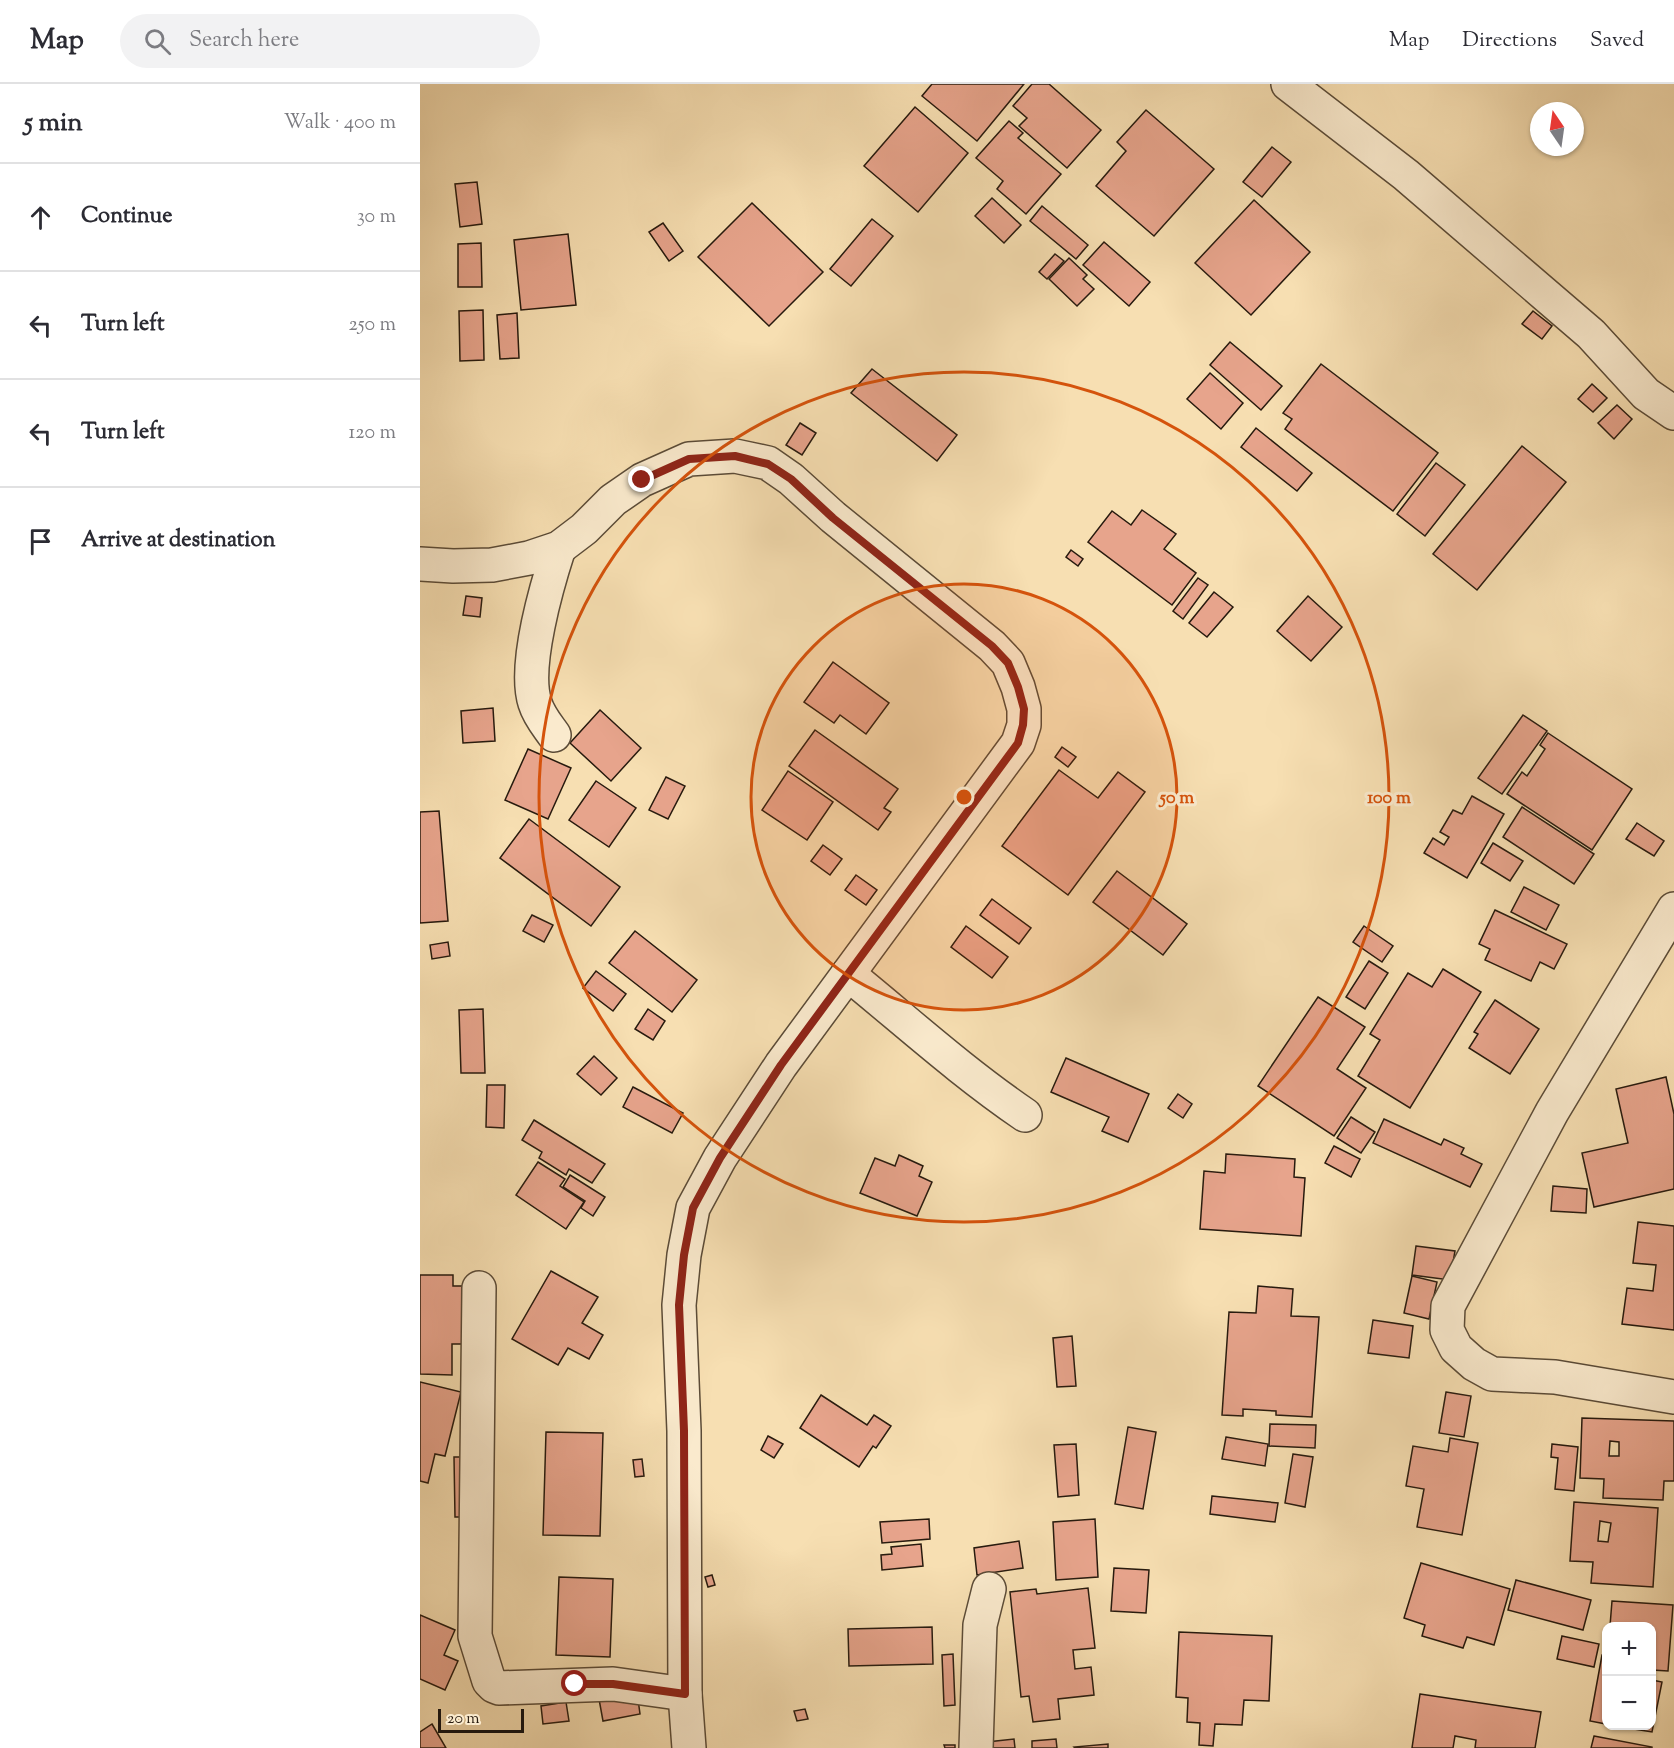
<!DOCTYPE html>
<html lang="en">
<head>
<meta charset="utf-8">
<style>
  :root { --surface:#fff; --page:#f2f2f3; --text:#2b2b33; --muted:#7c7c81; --line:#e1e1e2 }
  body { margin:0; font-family:"Sorts Mill Goudy",serif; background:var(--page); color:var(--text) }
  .controls { position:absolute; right:18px; bottom:18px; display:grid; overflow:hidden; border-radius:12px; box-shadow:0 2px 4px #0004 }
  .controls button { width:54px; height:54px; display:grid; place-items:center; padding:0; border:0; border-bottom:2px solid var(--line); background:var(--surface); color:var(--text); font:30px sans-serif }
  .compass { position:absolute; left:1110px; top:18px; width:54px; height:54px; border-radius:50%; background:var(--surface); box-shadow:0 2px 4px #0004; rotate:347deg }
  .scale { position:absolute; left:18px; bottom:15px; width:86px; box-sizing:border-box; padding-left:6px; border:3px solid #271a0e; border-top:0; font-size:16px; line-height:21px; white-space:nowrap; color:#271a0e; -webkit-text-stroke:4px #faeacd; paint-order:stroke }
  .stop { position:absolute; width:18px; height:18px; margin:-14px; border:4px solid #8f2418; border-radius:50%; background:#fff }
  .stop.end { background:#8f2418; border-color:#fff; box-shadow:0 2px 6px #0008 }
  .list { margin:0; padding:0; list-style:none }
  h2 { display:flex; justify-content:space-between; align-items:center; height:78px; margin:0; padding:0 24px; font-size:26px }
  h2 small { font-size:20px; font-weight:400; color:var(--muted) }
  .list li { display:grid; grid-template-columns:39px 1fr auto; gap:18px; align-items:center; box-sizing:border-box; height:108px; padding:0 24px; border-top:2px solid var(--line) }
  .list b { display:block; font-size:22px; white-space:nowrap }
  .list em { font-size:20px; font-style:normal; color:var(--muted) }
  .icon { flex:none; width:33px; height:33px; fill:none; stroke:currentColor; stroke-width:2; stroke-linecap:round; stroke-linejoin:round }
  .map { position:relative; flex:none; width:1254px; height:1664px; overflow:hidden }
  header { display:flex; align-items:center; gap:36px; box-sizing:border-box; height:84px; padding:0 30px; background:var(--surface); border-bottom:2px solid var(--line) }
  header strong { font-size:28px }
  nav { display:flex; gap:33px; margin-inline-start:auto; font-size:21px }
  .search { width:420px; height:54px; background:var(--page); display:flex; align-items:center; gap:15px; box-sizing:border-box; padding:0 21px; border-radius:33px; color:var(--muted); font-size:22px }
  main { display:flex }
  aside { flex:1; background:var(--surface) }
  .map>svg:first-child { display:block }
  .building { fill:#e7a48c; stroke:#271a0e; stroke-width:1.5; fill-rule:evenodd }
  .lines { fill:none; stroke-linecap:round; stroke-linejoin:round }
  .minor-casing { stroke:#5b4b37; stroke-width:36 }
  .minor { stroke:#faeacd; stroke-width:33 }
  .route { stroke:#8f2418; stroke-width:8 }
  .ring { fill:none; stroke:#d5530c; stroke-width:3 }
  .centre { fill:#d5530c; stroke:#faeacd; stroke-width:3 }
  .ring-label { font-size:18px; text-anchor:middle; font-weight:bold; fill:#d5530c; stroke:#faeacd; stroke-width:6; stroke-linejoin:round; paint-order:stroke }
</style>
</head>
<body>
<header>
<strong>Map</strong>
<div class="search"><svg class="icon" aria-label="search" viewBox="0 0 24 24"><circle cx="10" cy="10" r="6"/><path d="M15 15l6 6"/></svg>Search here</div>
<nav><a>Map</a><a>Directions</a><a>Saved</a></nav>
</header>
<main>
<aside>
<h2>5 min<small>Walk · 400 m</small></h2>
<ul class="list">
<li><svg class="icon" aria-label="ahead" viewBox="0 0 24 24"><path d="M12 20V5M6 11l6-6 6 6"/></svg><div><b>Continue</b></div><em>30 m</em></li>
<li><svg class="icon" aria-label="left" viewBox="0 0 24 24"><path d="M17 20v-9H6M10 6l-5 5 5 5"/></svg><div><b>Turn left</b></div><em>250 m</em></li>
<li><svg class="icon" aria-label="left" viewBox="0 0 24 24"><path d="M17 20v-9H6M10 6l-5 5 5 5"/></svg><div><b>Turn left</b></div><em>120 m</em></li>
<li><svg class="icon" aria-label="arrive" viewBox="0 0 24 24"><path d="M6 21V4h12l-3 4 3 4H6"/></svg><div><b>Arrive at destination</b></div></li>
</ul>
</aside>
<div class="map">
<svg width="1254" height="1664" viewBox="0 0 1254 1664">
  <rect width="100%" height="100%" fill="#f7dfb2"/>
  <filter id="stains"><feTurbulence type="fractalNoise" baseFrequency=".00333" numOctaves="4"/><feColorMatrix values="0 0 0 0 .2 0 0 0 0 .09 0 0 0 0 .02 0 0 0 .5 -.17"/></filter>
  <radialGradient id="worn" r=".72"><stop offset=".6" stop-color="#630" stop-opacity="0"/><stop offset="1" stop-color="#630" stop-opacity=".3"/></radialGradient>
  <g class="building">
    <path d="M512 0H604L557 57 502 12Z"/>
    <path d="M612 0H629L681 46 647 84 599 42 607 34 593 22Z"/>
    <path d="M495 23 548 69 498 128 444 82Z"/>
    <path d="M726 26 794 85 734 152 676 102 706 67 697 58Z"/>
    <path d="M589 37 603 49 598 54 641 90 606 130 577 105 583 97 556 74Z"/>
    <path d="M852 63 871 78 842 113 823 98Z"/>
    <path d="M57 98 62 140 40 143 35 100Z"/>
    <path d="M572 114 601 141 584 159 555 132Z"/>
    <path d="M834 116 890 168 831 231 775 179Z"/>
    <path d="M332 119 403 188 349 242 278 173Z"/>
    <path d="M622 122 668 161 656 175 610 137Z"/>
    <path d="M452 135 473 152 431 202 410 185Z"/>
    <path d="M243 139 263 167 249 177 229 148Z"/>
    <path d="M148 150 156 221 101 226 94 156Z"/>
    <path d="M684 158 730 198 709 222 663 181Z"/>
    <path d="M61 159 62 203H38V160Z"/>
    <path d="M635 170 644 177 627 195 619 188Z"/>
    <path d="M649 174 667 191 663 195 674 205 657 222 629 195Z"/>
    <path d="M63 226 64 276 40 277 39 227Z"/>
    <path d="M1113 227 1132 242 1122 255 1102 240Z"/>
    <path d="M97 229 99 274 80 275 77 231Z"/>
    <path d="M810 258 862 302 841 326 790 281Z"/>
    <path d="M901 280 1018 369 973 427 865 345 872 335 863 329Z"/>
    <path d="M452 285 537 351 517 377 431 309Z"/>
    <path d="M790 289 823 319 801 345 767 315Z"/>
    <path d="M1172 300 1187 314 1173 328 1158 315Z"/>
    <path d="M1197 321 1212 335 1194 355 1178 339Z"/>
    <path d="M380 339 396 349 382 371 366 361Z"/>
    <path d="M836 344 892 389 877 407 821 363Z"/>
    <path d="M1102 362 1146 398 1057 506 1013 470Z"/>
    <path d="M1016 379 1045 401 1005 452 977 430Z"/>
    <path d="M722 426 756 450 744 465 776 489 752 521 668 458 692 427 711 441Z"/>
    <path d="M651 466 663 475 658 482 646 473Z"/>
    <path d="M778 494 788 501 763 535 753 527Z"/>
    <path d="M794 508 813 523 787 553 769 539Z"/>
    <path d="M46 512 62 514 60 533 43 531Z"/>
    <path d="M888 512 922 543 891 577 857 547Z"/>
    <path d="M413 578 469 619 446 650 420 631 414 639 384 618Z"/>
    <path d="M73 624 75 657 43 659 41 627Z"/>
    <path d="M180 626 221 664 191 697 150 659Z"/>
    <path d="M1103 631 1127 647 1082 710 1058 694Z"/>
    <path d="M395 646 478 705 464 724 471 728 458 746 369 682Z"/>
    <path d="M1128 649 1212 705 1172 766 1087 710 1102 688 1107 692 1125 665 1120 661Z"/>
    <path d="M642 663 656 673 648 683 635 673Z"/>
    <path d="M108 665 151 684 128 735 85 716Z"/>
    <path d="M639 686 678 714 698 688 725 708 648 811 582 762Z"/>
    <path d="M368 687 413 718 387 756 342 726Z"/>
    <path d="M246 693 265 702 248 735 229 726Z"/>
    <path d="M176 697 216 724 189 763 149 736Z"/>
    <path d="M1052 712 1084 730 1047 794 1004 769 1013 754 1024 761 1029 753 1020 748 1033 726 1042 730Z"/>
    <path d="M1102 723 1174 770 1154 800 1083 753Z"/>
    <path d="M19 727 28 837 0 839V728Z"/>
    <path d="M109 735 200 803 171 842 80 774Z"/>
    <path d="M1217 739 1244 757 1234 772 1206 755Z"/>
    <path d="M1073 759 1103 777 1090 797 1061 779Z"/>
    <path d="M403 761 422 775 410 791 391 777Z"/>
    <path d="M697 787 767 840 743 871 673 818Z"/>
    <path d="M436 791 457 806 446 821 425 806Z"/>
    <path d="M1104 803 1139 821 1126 846 1091 828Z"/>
    <path d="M572 815 611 844 599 860 560 831Z"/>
    <path d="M1075 826 1147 860 1134 885 1120 878 1111 897 1065 876 1070 865 1059 860Z"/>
    <path d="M112 831 133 841 124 858 103 847Z"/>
    <path d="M546 842 588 873 572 894 531 863Z"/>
    <path d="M944 842 973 862 962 878 933 858Z"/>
    <path d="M215 847 277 896 252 928 189 879Z"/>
    <path d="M28 858 30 872 12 875 10 861Z"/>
    <path d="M949 877 968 889 945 925 926 913Z"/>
    <path d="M1023 885 1061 908 990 1024 938 992 960 956 950 950 988 889 1012 903Z"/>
    <path d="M176 887 206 910 193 927 163 904Z"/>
    <path d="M898 913 945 943 917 985 946 1004 914 1052 838 1002Z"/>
    <path d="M1075 916 1119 945 1090 990 1049 964 1058 950 1054 948Z"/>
    <path d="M63 925 65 989H41L39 926Z"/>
    <path d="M228 925 245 937 233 956 215 945Z"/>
    <path d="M174 972 197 994 181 1011 157 990Z"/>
    <path d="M646 974 729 1010 708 1058 682 1047 689 1033 631 1008Z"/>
    <path d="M1246 993 1254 1030V1105L1174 1123 1162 1069 1208 1059 1196 1005Z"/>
    <path d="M67 1001H85L84 1044 66 1043Z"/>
    <path d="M213 1003 263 1029 252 1049 203 1023Z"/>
    <path d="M758 1010 772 1020 763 1034 748 1024Z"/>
    <path d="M931 1033 955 1048 941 1069 917 1054Z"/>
    <path d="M964 1035 1021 1061 1024 1055 1044 1064 1041 1070 1062 1080 1050 1103 953 1059Z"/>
    <path d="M114 1036 185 1080 172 1099 149 1085 146 1091 119 1074 122 1068 102 1056Z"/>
    <path d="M914 1062 940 1075 931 1093 905 1079Z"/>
    <path d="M806 1070 875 1075 874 1093 885 1094 881 1152 780 1145 784 1087 805 1089Z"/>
    <path d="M479 1071 503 1082 499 1092 512 1098 497 1132 440 1109 455 1074 475 1082Z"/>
    <path d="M118 1078 145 1095 140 1102 164 1118 146 1145 96 1111Z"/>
    <path d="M150 1091 185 1113 173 1132 161 1124 165 1117 143 1103Z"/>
    <path d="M1133 1102 1167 1105 1166 1129 1131 1127Z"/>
    <path d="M1218 1138 1254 1142V1246L1202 1240 1207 1204 1233 1207 1236 1181 1213 1179Z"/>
    <path d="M996 1162 1035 1167 1030 1196 992 1191Z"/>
    <path d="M131 1187 178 1213 162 1239 183 1251 169 1275 148 1264 138 1281 92 1255Z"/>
    <path d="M0 1191H33V1202H49L48 1260H32V1291L0 1290Z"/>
    <path d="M992 1192 1017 1198 1009 1235 984 1229Z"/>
    <path d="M838 1202 873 1205 871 1232 899 1233 892 1333 856 1331V1327L823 1325V1332L802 1331 809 1228 836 1229Z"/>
    <path d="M953 1236 993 1242 989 1274 948 1269Z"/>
    <path d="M652 1252 656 1302 637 1303 633 1254Z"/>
    <path d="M0 1298 41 1308 25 1372 15 1370 8 1399 0 1397Z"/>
    <path d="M1026 1308 1051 1312 1044 1353 1019 1349Z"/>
    <path d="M401 1311 447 1341 454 1331 471 1342 456 1364 453 1362 439 1383 380 1344Z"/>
    <path d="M1162 1334 1254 1337V1397H1244L1243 1416 1183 1414 1184 1395 1160 1394ZM1190 1357 1199 1358V1372H1189Z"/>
    <path d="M850 1340 896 1341 895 1364 849 1362Z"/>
    <path d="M708 1343 736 1348 723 1425 695 1420Z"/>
    <path d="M126 1348 183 1349 180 1452 123 1451Z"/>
    <path d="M348 1352 363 1360 354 1374 341 1366Z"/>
    <path d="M806 1353 848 1360 845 1382 802 1375Z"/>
    <path d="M1030 1354 1058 1359 1042 1451 997 1443 1004 1405 986 1402 993 1362 1028 1368Z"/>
    <path d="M656 1360 659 1411 638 1413 634 1361Z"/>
    <path d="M1132 1360 1158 1363 1154 1407 1135 1405 1138 1374 1131 1373Z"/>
    <path d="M873 1370 893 1373 885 1423 865 1419Z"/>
    <path d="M34 1373H52L53 1433H35Z"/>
    <path d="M222 1375 224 1392 215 1393 213 1376Z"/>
    <path d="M792 1412 858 1419 855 1438 790 1430Z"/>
    <path d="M1154 1418 1238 1424 1233 1503 1171 1499 1173 1478 1150 1477ZM1180 1437 1191 1439 1188 1458 1178 1457Z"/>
    <path d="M509 1435 510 1455 462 1459 460 1438Z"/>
    <path d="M675 1435 678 1493 636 1496 633 1438Z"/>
    <path d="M599 1457 603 1484 557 1491 554 1464Z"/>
    <path d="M501 1460 503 1482 462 1486 461 1471 472 1470 471 1463Z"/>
    <path d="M1001 1479 1090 1505 1074 1561 1047 1553 1043 1564 1002 1552 1005 1541 984 1534Z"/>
    <path d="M694 1484 729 1486 726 1529 691 1527Z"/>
    <path d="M292 1491 295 1501 288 1503 285 1493Z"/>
    <path d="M139 1493 193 1495 190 1573 136 1571Z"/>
    <path d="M1096 1496 1171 1516 1163 1546 1088 1526Z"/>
    <path d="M668 1504 675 1564 653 1566 655 1585 671 1583 674 1611 638 1615 640 1635 613 1638 609 1612 601 1613 590 1508 616 1505 617 1510Z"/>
    <path d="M1192 1517 1253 1521 1248 1587 1232 1586V1542H1190Z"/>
    <path d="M0 1531 35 1546 24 1571 38 1577 25 1606 0 1595Z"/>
    <path d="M512 1543 513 1580 429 1582 428 1545Z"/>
    <path d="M759 1548 852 1552 849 1617 824 1616 822 1641 795 1640 793 1662 779 1661 780 1639 767 1638 768 1614 756 1613Z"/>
    <path d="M1142 1552 1179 1560 1174 1583 1137 1575Z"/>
    <path d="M533 1570 535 1621 524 1622 522 1571Z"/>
    <path d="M1182 1571H1186V1640L1170 1637Z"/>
    <path d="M1232 1596 1242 1598 1232 1648 1195 1642H1232Z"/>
    <path d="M217 1608 220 1630 183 1637 179 1615Z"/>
    <path d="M1000 1610 1121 1628 1115 1664H1055L1056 1656 1035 1652 1033 1664H992Z"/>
    <path d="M146 1618 149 1637 123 1640 121 1622Z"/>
    <path d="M385 1625 388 1635 377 1637 374 1627Z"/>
    <path d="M12 1640 26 1664H0V1648Z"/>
    <path d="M1174 1652 1232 1663V1664H1171Z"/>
    <path d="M594 1655 595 1664H568L567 1658Z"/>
    <path d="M636 1655 637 1664H612V1657Z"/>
    <path d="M688 1660V1664H655L654 1663Z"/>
    <path d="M524 1661H535V1664H525Z"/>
  </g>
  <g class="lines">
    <defs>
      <g id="minor">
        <path d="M868 0 986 91 1171 250 1226 310 1254 329"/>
        <path d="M0 480 33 482 72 481 109 474 139 464 164 445 193 416 222 396 269 375 315 372 348 379 371 395 413 433 572 562 588 579 598 603 604 625V641L598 659 361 981 300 1074 273 1124 264 1171 259 1221 264 1347 265 1610 269 1664"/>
        <path d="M134 651C127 641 119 632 115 619 103 583 127 501 139 464"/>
        <path d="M1254 825 1132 1028 1028 1222 1027 1246 1036 1264 1054 1280 1072 1290 1135 1293 1254 1313"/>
        <path d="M428 890C487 938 542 988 605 1031"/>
        <path d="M59 1204 55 1552 69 1597 74 1602 79 1604 193 1600 265 1610"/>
        <path d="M556 1664 560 1541 569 1505"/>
      </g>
    </defs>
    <use href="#minor" class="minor-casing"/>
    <use href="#minor" class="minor"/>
  </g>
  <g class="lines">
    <path class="route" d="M155 1600H193L265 1610 264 1347 259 1221 264 1171 273 1124 300 1074 361 981 598 659 603 641 604 625 598 603 588 579 572 562 413 434 371 395 348 380 315 372 269 375 222 396"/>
  </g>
  <circle cx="544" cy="713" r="213" fill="#d5530c" fill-opacity=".12"/>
  <g class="ring">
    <circle cx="544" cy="713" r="213"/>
    <circle cx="544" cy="713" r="425"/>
  </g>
  <circle cx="544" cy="713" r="9" class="centre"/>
  <g class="ring-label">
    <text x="757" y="719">50 m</text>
    <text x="969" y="719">100 m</text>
  </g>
  <rect width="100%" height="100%" filter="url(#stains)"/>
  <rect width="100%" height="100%" fill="url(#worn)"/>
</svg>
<div class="controls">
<button>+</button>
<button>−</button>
</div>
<svg class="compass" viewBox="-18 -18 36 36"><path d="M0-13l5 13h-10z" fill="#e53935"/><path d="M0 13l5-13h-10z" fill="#7c7c81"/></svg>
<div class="scale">20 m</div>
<div class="stop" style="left:155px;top:1600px"></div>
<div class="stop end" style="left:222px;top:396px"></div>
</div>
</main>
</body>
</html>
